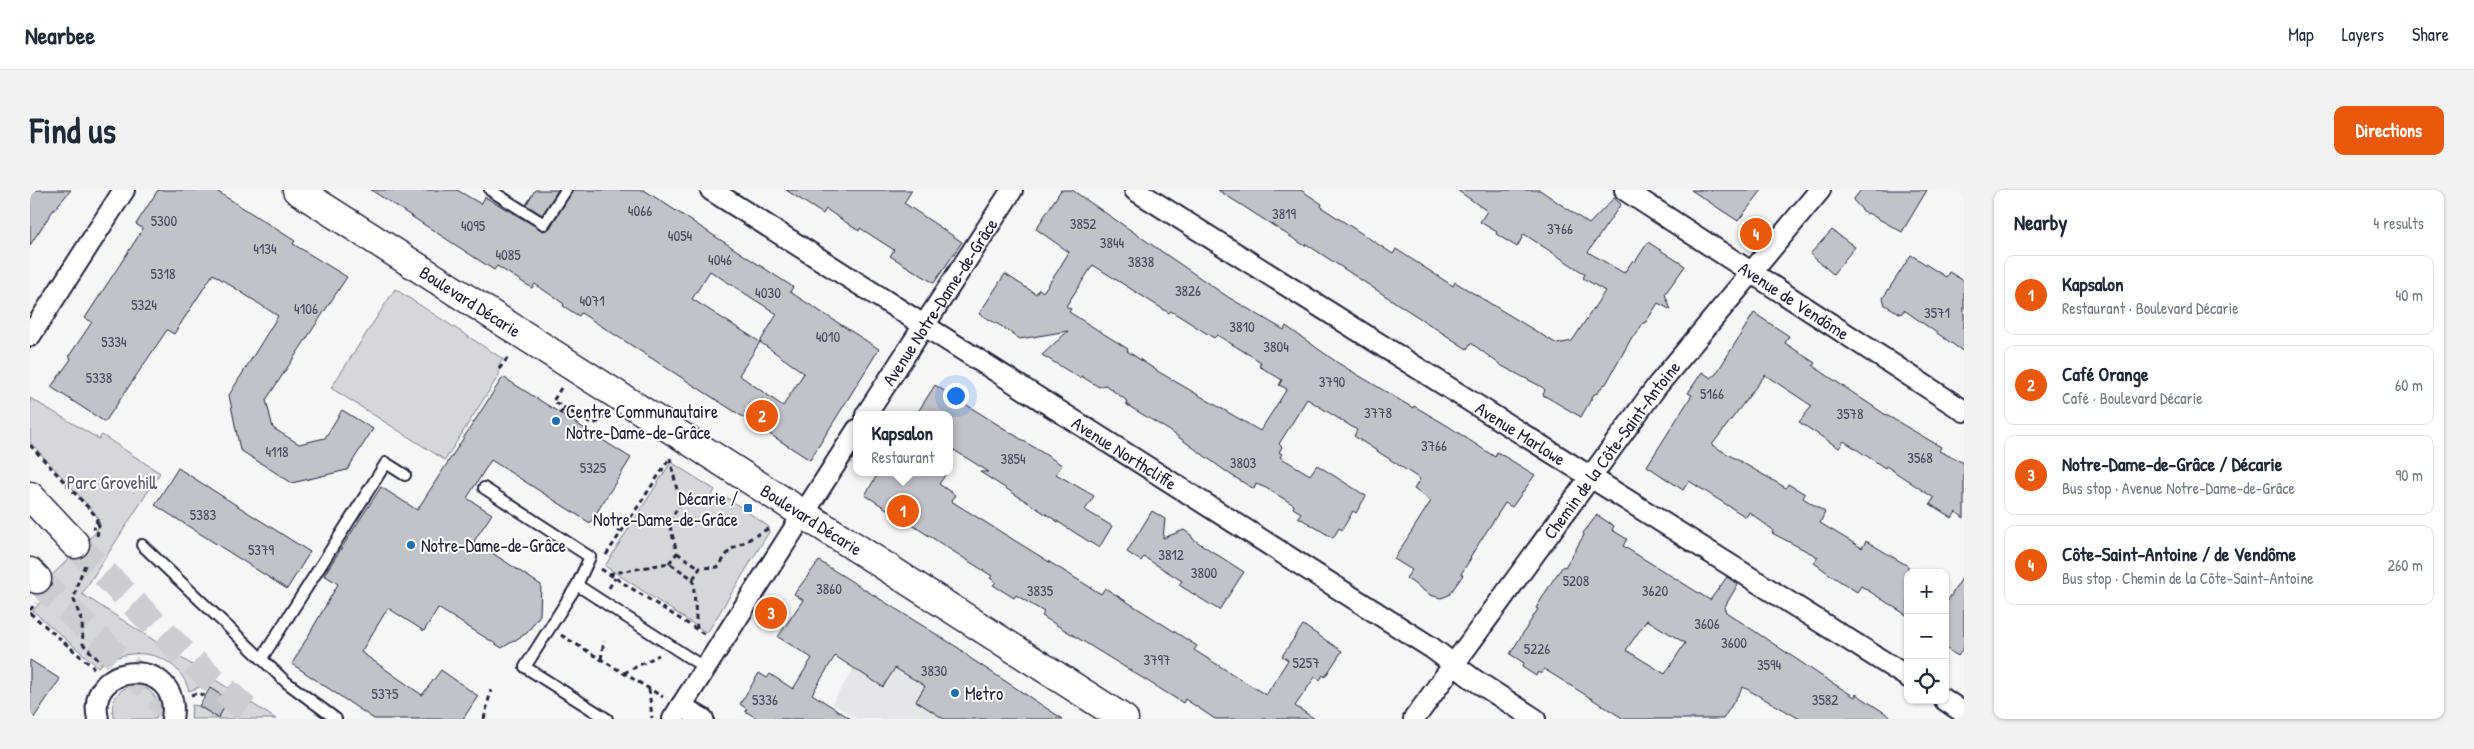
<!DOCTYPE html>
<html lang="en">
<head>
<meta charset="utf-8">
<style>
  :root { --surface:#fff; --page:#f2f2f3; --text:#1f2937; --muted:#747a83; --line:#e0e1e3; --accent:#ea580c }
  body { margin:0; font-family:"Patrick Hand",sans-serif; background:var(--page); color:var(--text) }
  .controls { position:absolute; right:15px; bottom:15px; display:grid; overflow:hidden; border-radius:10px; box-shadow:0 1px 4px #0004 }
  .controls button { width:45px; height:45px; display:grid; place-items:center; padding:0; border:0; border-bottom:1px solid var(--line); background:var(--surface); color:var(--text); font:25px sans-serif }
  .you { position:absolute; left:925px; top:205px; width:18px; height:18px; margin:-12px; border:4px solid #fff; border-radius:50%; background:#1a73e8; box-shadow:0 0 0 8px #1a73e833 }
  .badge { display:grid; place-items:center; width:32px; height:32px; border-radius:50%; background:var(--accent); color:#fff; font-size:16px; font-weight:700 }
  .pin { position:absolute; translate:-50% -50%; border:2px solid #fff; box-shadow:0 1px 5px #0006 }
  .popup { position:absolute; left:823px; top:221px; width:100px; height:65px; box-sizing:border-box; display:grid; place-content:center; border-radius:10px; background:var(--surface); filter:drop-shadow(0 1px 4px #0005); font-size:16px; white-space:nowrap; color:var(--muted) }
  .popup b { font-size:19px; color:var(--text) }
  .popup::after { content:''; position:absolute; left:50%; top:100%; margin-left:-10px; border:10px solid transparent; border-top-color:var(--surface) }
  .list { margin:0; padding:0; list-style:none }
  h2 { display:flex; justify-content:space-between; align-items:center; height:65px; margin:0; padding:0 20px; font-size:21px }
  h2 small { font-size:16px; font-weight:400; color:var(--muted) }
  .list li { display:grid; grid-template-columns:32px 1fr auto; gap:15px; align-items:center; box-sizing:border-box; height:80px; margin:0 10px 10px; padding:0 10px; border:1px solid var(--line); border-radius:10px }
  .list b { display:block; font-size:19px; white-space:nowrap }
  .list p { margin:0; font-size:16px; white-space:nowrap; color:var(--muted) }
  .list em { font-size:16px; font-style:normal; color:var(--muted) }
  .icon { flex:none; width:28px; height:28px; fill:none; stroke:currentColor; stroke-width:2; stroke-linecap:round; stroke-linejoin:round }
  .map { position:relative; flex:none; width:1934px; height:529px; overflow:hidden; border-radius:10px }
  header { display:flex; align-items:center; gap:30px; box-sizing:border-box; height:70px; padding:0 25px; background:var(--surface); border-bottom:1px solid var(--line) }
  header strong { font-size:24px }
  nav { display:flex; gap:28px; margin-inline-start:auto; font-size:18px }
  .intro { display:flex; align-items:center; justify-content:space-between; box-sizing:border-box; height:120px; padding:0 30px }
  h1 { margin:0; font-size:35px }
  .button { padding:12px 22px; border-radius:10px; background:var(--accent); color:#fff; font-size:18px; font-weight:700 }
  main { display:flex; gap:30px; padding:0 30px }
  aside { flex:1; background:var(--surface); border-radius:10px; box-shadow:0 1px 4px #0004 }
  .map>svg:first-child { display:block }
  .built { fill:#e6e6e9 }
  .green { fill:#d7d7db; stroke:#7c7c8b }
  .building { fill:#c2c2c9; stroke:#22223b; fill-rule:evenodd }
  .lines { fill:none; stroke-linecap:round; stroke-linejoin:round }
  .highway-tunnel { stroke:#ccccd1; stroke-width:28; stroke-dasharray:28 14; stroke-linecap:butt }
  .lane-casing { stroke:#22223b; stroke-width:14 }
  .street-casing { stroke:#22223b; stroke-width:24 }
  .secondary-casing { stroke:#22223b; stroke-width:31 }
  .highway-casing { stroke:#22223b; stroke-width:31 }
  .path { stroke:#22223b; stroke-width:3; stroke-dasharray:5 4; stroke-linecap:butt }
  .lane { stroke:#fff; stroke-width:10 }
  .street { stroke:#fff; stroke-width:20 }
  .secondary { stroke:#fff; stroke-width:28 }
  .highway { stroke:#fff; stroke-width:28 }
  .poi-dot { fill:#1f6fb2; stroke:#fff; stroke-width:2 }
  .labels { text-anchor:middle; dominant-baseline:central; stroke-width:4; stroke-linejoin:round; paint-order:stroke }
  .number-label { font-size:15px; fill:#4a4a5e }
  .street-label { font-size:18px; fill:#22223b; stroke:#fff }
  .poi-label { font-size:18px; fill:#22223b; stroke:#fff; text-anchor:start }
  .park-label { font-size:18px; fill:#58586b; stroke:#fff }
</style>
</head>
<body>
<header>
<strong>Nearbee</strong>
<nav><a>Map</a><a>Layers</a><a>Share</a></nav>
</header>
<div class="intro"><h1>Find us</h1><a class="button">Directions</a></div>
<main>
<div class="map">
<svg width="1934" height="529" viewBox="0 0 1934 529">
  <rect width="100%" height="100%" fill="#f6f6f7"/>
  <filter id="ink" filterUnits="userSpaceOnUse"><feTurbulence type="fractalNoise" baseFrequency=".02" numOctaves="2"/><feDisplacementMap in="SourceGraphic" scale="10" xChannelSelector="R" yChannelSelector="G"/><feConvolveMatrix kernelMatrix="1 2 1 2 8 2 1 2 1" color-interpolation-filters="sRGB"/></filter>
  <g filter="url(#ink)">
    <path class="built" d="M859 423 952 529H827L802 513Z"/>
    <g class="green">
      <path d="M365 99 473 169 469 175V185L415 270 301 198Z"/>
      <path d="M0 208 69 249 72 245 130 283 52 404 246 529H161L162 515 169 516 188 528 199 510 175 495 159 501C147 460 99 454 68 477L3 421 16 405 14 393 65 343 70 334 65 323 0 252Z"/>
      <path d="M641 272 685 300 682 305 693 312 696 307 739 337V342L677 443 575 376Z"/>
      <path d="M107 495C125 500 131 512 126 529H85C77 512 89 496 107 495Z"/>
    </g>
    <g class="building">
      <path d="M0 0H41L22 22 0 55Z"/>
      <path d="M128 0H185L265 51 263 54 317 87 236 210 243 238 269 254 295 248 312 220 343 239 317 280 262 293 210 260 199 205 248 126 183 84 144 144 137 140 75 232 21 197 41 169 39 166 62 132 55 128 113 39 106 34Z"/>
      <path d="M341 0H427L451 14 455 7 514 41 520 38 543 0H614L763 97 760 102 849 159 780 270 551 123 549 126 533 116 534 114 505 94 502 98 467 76 464 80ZM680 81 747 124 730 152 662 109ZM730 152 774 183 753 216 709 185Z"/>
      <path d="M505 0H528L512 25 496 15Z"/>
      <path d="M756 0H882L874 13 932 52 904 93 860 66 864 60 830 38 829 41 796 19 793 24Z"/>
      <path d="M1031 0H1042L1198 107 1254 140 1256 136 1308 173 1383 218 1384 216 1418 236 1465 267 1467 262 1505 285 1482 317 1475 313 1440 367 1441 368 1431 384 1433 385 1419 405 1411 408 1400 405 1376 388 1382 380 1364 369 1401 311 1384 299 1390 289 1324 246 1327 240 1277 209 1249 254 1252 257 1249 262 1252 264 1250 267 1280 285 1287 275 1336 306 1326 323 1323 321 1312 340 1309 338 1303 348 1268 327 1271 323 1263 318 1264 315 1236 298 1226 294 1224 299 1201 285 1140 241 1097 215 1096 210 1075 195 1069 197 1051 186 1050 188 1012 165 1038 141 990 149 971 136 949 124 975 84 1006 104 1009 99 1013 102 1027 82 1039 62 1006 39ZM1063 75 1139 123 1141 121 1184 148 1187 145 1231 172 1229 176 1252 190 1249 195 1257 199 1230 241 1129 182 1097 161 1098 159 1090 154 1039 122 1041 119 1036 116Z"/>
      <path d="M1188 0H1271L1292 14 1291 17 1363 64 1366 59 1423 96 1425 92 1527 154 1542 151 1575 101 1553 88 1555 84 1494 44 1487 57 1466 44 1467 42 1450 32 1457 21 1427 0H1510L1559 34 1584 8 1591 14 1558 62 1594 83 1603 70 1605 72 1618 52 1655 76 1635 104 1641 120 1628 113 1616 132 1613 133 1606 145 1602 147 1576 194 1573 195 1568 203 1564 204 1551 227 1513 205 1515 200 1512 197 1472 176 1441 153 1437 159 1276 54 1275 56Z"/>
      <path d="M1661 0H1732L1708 31Z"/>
      <path d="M1831 0H1897L1872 42 1838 23 1836 24 1823 10Z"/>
      <path d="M1802 40 1825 57 1803 84 1780 64Z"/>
      <path d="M1881 65 1916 87 1919 82 1934 91V162L1874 120 1871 124 1855 115 1853 108Z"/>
      <path d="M1724 123 1759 146 1755 153 1785 173 1783 176 1853 223 1911 257 1909 261 1934 273V328L1926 322 1922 328 1900 314 1904 308 1856 276 1855 278 1814 251 1809 258 1769 232 1782 216 1735 185 1682 255 1756 298 1758 294 1775 304 1773 308 1795 322 1790 333 1832 358 1836 351 1878 376V426L1831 396 1827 402 1805 388 1784 373 1788 367 1742 343 1743 340 1719 322 1716 327 1659 291 1653 300 1617 276 1662 205 1658 203 1672 182 1681 188 1686 184Z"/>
      <path d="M473 187 601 268 560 333 461 270 437 308 462 324 444 351 511 395 510 425 497 443 472 458 408 418 394 441 358 418 331 462 392 505 411 480 448 506 433 529H344L262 474 308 394 294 385 351 297 387 320Z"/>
      <path d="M905 195 1032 275 1026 284 1064 306 1055 320 1082 336 1069 358 950 282H959L919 257V225H886Z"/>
      <path d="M148 278 280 362 257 399 125 315Z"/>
      <path d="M849 282H917L909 294 925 305 921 311 1071 404 1075 398 1123 428 1167 456 1164 460 1236 505 1258 470 1252 466 1273 435 1312 461 1295 487 1293 485 1290 490 1285 487 1265 516 1285 529H1185L1155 509 1153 513 1012 426 1014 422 986 405 984 408 963 395 966 392 960 388 962 386 835 305Z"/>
      <path d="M1122 321 1135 329 1133 348 1154 340 1161 345 1163 349 1214 382 1189 420 1149 395 1152 391 1114 367 1111 371 1097 362Z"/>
      <path d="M1567 325 1584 336 1582 340 1597 349 1593 356 1680 410 1697 387 1708 394 1694 418 1696 422 1793 487 1825 507 1826 504 1864 529H1770L1713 497 1693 529H1594L1514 479 1511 484 1508 482 1506 486 1492 477 1494 473 1480 464 1508 419 1506 418 1523 390 1533 376 1535 377 1554 345 1553 343ZM1617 430 1655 453 1635 484 1596 460Z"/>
      <path d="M789 371 930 459 940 468 1033 529H914L886 511 895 496 865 478 853 497 805 466 782 504 821 529H728L715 521 717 519 710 514 729 483 737 488 740 484 763 499 782 468 748 447 773 410 764 404Z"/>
      <path d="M1934 385V457L1928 466 1915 458V415Z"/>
      <path d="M0 470 30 489 3 529H0Z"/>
      <path d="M180 498 199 510 188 528 169 516Z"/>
    </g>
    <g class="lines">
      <g class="highway-tunnel">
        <path d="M45 354 153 463 226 529"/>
        <path d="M7 389 150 529"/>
      </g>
      <defs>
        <g id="lane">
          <path d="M460 0 514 34 536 0"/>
          <path d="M454 298 560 367 547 395 495 477 577 529"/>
          <path d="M112 355 256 492 306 529"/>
          <path d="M547 395 675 478"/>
          <path d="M232 468 356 273 375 285"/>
        </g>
        <g id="street">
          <path id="s1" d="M681 0 1402 458 1443 489 1505 529"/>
          <path id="s2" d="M1105 0 1878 487"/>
          <path id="s3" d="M1595 0 1934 221"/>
          <path d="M0 146 94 0"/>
          <path id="s4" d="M836 225 982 0"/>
          <path d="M1915 510 1934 523"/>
          <path d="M651 516 673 529"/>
          <path d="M68 529C54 470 153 466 142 529"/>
          <path d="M643 529 827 240"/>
          <path id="s5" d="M1384 529 1627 196 1790 0"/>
        </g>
        <g id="secondary">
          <path id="s6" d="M267 0 1094 529"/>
        </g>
        <g id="highway">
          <path d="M0 306 45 354"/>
          <path d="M0 382 7 389"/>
        </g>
      </defs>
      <use href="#lane" class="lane-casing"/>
      <use href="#street" class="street-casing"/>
      <use href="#secondary" class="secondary-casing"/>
      <use href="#highway" class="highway-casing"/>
      <g class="path">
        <path d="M469 179 480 165"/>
        <path d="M531 198 523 211 556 231 563 234 570 231 574 225"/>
        <path d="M530 224 534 218"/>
        <path d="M0 255 64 324 67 330 64 339"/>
        <path d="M565 325 591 342"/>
        <path d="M67 346 69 336 67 331"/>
        <path d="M647 363 670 378"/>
        <path d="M576 365 640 268"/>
        <path d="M639 373 647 363 639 332 650 314 640 268"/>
        <path d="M55 375 47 395 44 410 52 432 53 454 71 473"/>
        <path d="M571 379 674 444"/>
        <path d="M579 384 639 373 663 389 670 378 688 377 700 360 741 337"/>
        <path d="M663 389 667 440"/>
        <path d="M579 398 585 388"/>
        <path d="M0 420 6 413"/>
        <path d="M0 423 64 478"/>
        <path d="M531 445 633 507"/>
        <path d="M571 469 574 451"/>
        <path d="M594 483 629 465"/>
        <path d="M619 499 622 528"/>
        <path d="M161 505 168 503 175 506"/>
        <path d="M454 529 461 500"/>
      </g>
      <use href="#lane" class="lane"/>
      <use href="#street" class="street"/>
      <use href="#secondary" class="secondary"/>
      <use href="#highway" class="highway"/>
    </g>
  </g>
  <g class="poi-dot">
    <circle cx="526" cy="231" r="5"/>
    <rect x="713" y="313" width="10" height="10" rx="2.5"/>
    <circle cx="381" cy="355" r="5"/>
    <circle cx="925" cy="503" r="5"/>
  </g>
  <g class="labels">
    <g class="number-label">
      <text x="610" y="20">4066</text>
      <text x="1254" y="23">3819</text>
      <text x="134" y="30">5300</text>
      <text x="1053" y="33">3852</text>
      <text x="443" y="35">4095</text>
      <text x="1530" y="38">3766</text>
      <text x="650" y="45">4054</text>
      <text x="1082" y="52">3844</text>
      <text x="235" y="58">4134</text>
      <text x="478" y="64">4085</text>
      <text x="690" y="69">4046</text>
      <text x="1111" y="71">3838</text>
      <text x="133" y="83">5318</text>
      <text x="1158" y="100">3826</text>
      <text x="738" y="102">4030</text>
      <text x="562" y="110">4071</text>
      <text x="114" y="114">5324</text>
      <text x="276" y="118">4106</text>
      <text x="1907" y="122">3571</text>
      <text x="1212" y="136">3810</text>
      <text x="798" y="146">4010</text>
      <text x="84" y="151">5334</text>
      <text x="1246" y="156">3804</text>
      <text x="69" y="187">5338</text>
      <text x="1302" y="191">3790</text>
      <text x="1682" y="203">5166</text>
      <text x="1348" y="222">3778</text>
      <text x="1820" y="223">3578</text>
      <text x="1404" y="255">3766</text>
      <text x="247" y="261">4118</text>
      <text x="1890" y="267">3568</text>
      <text x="983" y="268">3854</text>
      <text x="1213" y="272">3803</text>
      <text x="563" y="277">5325</text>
      <text x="173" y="324">5383</text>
      <text x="231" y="359">5379</text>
      <text x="1141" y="364">3812</text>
      <text x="1174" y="382">3800</text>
      <text x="1546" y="390">5208</text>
      <text x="799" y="398">3860</text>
      <text x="1010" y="400">3835</text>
      <text x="1625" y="400">3620</text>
      <text x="1677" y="433">3606</text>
      <text x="1704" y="452">3600</text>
      <text x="1507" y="458">5226</text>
      <text x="1127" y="469">3797</text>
      <text x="1276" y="472">5257</text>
      <text x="1739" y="474">3594</text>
      <text x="904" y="480">3830</text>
      <text x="355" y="503">5375</text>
      <text x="735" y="509">5336</text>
      <text x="1795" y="509">3582</text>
    </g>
    <g class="street-label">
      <text stroke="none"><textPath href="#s6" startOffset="206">Boulevard Décarie</textPath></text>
      <text stroke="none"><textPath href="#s3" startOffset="202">Avenue de Vendôme</textPath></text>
      <text stroke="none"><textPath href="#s4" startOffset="135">Avenue Notre-Dame-de-Grâce</textPath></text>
      <text stroke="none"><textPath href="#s2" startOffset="456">Avenue Marlowe</textPath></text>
      <text stroke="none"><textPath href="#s5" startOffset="334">Chemin de la Côte-Saint-Antoine</textPath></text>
      <text stroke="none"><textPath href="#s1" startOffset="490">Avenue Northcliffe</textPath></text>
      <text stroke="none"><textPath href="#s6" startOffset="611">Boulevard Décarie</textPath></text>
    </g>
    <g class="poi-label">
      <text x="536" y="221">Centre Communautaire<tspan x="536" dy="21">Notre-Dame-de-Grâce</tspan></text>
      <text x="708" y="308" text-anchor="end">Décarie /<tspan x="708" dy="21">Notre-Dame-de-Grâce</tspan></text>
      <text x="391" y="355">Notre-Dame-de-Grâce</text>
      <text x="935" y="503">Metro</text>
    </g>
    <g class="park-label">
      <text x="82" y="292">Parc Grovehill</text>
    </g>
  </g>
</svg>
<div class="controls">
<button>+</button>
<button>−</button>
<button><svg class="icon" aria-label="locate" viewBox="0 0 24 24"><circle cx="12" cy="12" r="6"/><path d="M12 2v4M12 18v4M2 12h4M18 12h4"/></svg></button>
</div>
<div class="you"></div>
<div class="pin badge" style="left:873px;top:321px">1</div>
<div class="popup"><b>Kapsalon</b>Restaurant</div>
<div class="pin badge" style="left:732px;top:226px">2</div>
<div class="pin badge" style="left:741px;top:423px">3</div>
<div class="pin badge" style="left:1726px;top:44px">4</div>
</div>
<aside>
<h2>Nearby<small>4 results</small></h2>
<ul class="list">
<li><span class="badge">1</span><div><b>Kapsalon</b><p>Restaurant · Boulevard Décarie</p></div><em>40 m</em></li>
<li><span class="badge">2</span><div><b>Café Orange</b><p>Café · Boulevard Décarie</p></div><em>60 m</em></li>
<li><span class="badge">3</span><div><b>Notre-Dame-de-Grâce / Décarie</b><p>Bus stop · Avenue Notre-Dame-de-Grâce</p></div><em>90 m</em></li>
<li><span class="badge">4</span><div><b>Côte-Saint-Antoine / de Vendôme</b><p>Bus stop · Chemin de la Côte-Saint-Antoine</p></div><em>260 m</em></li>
</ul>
</aside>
</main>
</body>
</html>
